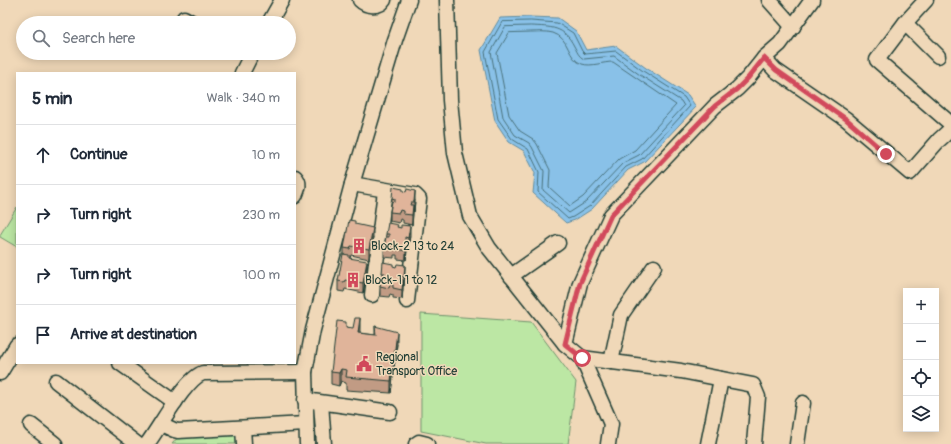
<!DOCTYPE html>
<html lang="en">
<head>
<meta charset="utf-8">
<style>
  :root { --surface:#fff; --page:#f2f2f3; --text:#1f2937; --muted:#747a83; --line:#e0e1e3 }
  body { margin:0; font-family:Pangolin,sans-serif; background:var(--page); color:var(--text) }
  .controls { position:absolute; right:12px; bottom:12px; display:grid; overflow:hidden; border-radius:0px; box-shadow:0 2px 10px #0003 }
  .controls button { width:36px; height:36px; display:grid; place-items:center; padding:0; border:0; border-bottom:1px solid var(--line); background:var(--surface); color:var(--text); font:20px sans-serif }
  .stop { position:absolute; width:12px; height:12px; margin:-9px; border:3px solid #d1495b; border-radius:50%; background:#fff }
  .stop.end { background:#d1495b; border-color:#fff; box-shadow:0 1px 4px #0008 }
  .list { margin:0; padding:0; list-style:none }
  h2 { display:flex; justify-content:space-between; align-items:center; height:52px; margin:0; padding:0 16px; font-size:17px }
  h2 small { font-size:13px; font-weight:400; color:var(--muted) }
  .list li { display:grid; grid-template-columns:26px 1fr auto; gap:12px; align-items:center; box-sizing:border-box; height:60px; padding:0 16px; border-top:1px solid var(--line) }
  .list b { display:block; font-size:15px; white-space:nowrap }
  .list em { font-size:13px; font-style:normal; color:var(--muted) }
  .icon { flex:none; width:22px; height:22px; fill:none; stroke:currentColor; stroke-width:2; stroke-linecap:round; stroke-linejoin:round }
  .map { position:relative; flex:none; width:951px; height:444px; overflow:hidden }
  .search { position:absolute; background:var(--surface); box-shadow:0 2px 10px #0003; left:16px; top:16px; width:280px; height:44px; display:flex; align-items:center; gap:10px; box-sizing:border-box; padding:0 14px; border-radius:22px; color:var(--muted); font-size:15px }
  .panel { position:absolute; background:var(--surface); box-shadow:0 2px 10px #0003; left:16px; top:72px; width:280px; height:292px; border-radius:0px }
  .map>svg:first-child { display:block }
  .green { fill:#bce7a4; stroke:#6e926c }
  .water { fill:#89c1e8; stroke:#5f8ca0 }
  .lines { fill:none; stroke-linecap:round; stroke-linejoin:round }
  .shore { stroke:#49727c; stroke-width:1 }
  .minor-casing { stroke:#1f3d34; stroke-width:17 }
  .minor { stroke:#f0d8b8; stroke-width:14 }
  .wall { fill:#c19b84; stroke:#1f3d34 }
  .shaded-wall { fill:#9d7e6c; stroke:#1f3d34 }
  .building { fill:#e0b49a; stroke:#1f3d34 }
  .route { stroke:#d1495b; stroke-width:5 }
  .labels { text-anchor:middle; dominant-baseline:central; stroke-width:3; stroke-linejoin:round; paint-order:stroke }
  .poi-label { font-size:12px; fill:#1f3d34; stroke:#f0d8b8; text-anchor:start }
</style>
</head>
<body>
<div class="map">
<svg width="951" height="444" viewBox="0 0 951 444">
  <rect width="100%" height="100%" fill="#f0d8b8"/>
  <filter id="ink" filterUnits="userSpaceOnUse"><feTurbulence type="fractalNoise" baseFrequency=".025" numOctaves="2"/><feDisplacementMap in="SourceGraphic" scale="8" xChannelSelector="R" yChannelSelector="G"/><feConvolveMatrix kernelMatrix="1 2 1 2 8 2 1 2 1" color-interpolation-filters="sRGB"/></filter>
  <g filter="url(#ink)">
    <g class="green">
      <path d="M17 207V247L0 237V235Z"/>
      <path d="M421 314 531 322 576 382 568 444H486L421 431Z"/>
      <path d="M239 434 240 444H172L180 435Z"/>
    </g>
    <path class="water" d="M531 17 558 18 576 31 586 50 616 46 646 68 688 95 696 107 644 162 628 170 592 209 575 220 566 223 533 193 535 173 524 151 509 142 495 121 481 50 500 18Z"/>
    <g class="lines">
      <g class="shore">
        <path d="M531 21 557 23 573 33 582 51 585 54 616 51 643 71 684 97 690 106 642 159 626 167 590 206 573 217 568 219 538 192 539 172 528 149 512 139 498 119 485 52 502 22Z"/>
        <path d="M531 26C551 27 564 26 574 46 577 51 578 56 584 59L614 56 640 75 681 101 684 106 639 155 623 163 586 202 569 213 543 190 544 171 532 147 529 143 515 135 503 117 491 52 505 27Z"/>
        <path d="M531 32C538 32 546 31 553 33 570 38 567 59 582 64 591 67 603 62 613 62L676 105 635 150 619 159 583 197 570 206 549 187 550 170 537 144 533 139 520 131 509 115 497 53 509 33Z"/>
      </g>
      <defs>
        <g id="minor">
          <path d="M360 0C366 6 379 8 384 0"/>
          <path d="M447 0 450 100 455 153 470 216 489 248 565 344"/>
          <path d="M769 0 793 27"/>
          <path d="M812 0 780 44 764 58 775 70 846 119 910 173 939 140 951 129"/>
          <path d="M926 0 905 23 877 60 951 124"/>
          <path d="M184 18 193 23"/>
          <path d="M269 23 282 0"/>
          <path d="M905 23 938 56"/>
          <path d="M242 73 252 53"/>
          <path d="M295 177C301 183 298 189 295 196"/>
          <path d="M352 184 415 195 419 199 407 301"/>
          <path d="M511 276 558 243"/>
          <path d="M372 295 385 191"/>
          <path d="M582 358 681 371 753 385 758 397 754 444"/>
          <path d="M611 362 621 315 654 267"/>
          <path d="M120 363 175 402"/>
          <path d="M0 373 17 345"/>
          <path d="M56 381 137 444"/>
          <path d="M305 400 390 412"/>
          <path d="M321 403 324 444"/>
          <path d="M161 424 174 430 178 431 306 424"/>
          <path d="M31 425 55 444"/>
          <path d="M243 428 244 444"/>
          <path d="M147 444C160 427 185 379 203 373L305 372"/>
          <path d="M307 444 305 372 313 330 352 184 395 40 409 0"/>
          <path d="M416 444 419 442 427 444"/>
          <path d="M608 444 611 424 582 358 565 344 580 283 611 215 715 106 737 89 748 78 764 58"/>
          <path d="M708 444 721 379"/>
          <path d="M797 444 803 403"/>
        </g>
      </defs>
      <use href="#minor" class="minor-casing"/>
      <use href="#minor" class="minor"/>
    </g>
    <g class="wall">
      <path d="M403 192 415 200 414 212 413 211 412 225 403 223V220L400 219 399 223 390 221V212L392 198Z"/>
      <path d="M355 224 373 237 369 259 351 255 350 258 367 271 363 293 345 289 344 292 338 291V281L344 254V248Z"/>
      <path d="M398 227 410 236 408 247H407L406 260 397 259V255H394V258L384 257V247L386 234Z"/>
      <path d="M393 266 405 275 404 286H403L402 299 393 298V295L390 294 389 297 380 296V286L382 273Z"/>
      <path d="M375 326 397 344 391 393 346 390V383L341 381 339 386 331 384V372L346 327 360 331V333L375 335Z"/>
    </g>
    <g class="shaded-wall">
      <path d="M415 191V200L414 212V202Z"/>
      <path d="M413 205V215L412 225V215Z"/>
      <path d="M410 226V236L408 247V238Z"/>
      <path d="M373 228V237L369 259V249Z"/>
      <path d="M407 241V251L406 260V251Z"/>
      <path d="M367 261V271L363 293V283Z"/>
      <path d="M405 265V275L404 286V277Z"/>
      <path d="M403 280V290L402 299V290Z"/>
      <path d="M360 318V331L358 345V333Z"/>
      <path d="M397 332V344L391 393V381Z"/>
      <path d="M341 369V381L339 386V373Z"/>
    </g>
    <g class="building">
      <path d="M393 187 403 189V191L406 192 407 189 415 191 414 202H411L410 205H413L412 215 403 214V211L400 210 399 213 390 212 392 201 395 202V199L392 198Z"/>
      <path d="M349 220 355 221V224L373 228 369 249 351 246 350 249 344 248Z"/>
      <path d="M388 223 398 225 397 227 401 228V225L410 226 408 238 405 237V241H407L406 251 397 249V246H394V248L384 247 386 237H389V234H386Z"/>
      <path d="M343 254 349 255V258L367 261 363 283 345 280 344 282 338 281Z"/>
      <path d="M383 262 393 264V266L396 267 397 264 405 265 404 277 401 276 400 280H403L402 290 393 288V285H390L389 288 380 286 382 276H385V273H382Z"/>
      <path d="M355 318H360L358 333 376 335 375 326 397 332 391 381 346 377 347 370 341 369 339 373 331 372 337 321 346 322V327L353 328Z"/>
    </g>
  </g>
  <g class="lines" filter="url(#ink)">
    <path class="route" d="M582 358 565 344 580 283 611 215 715 106 737 89 748 78 764 58 776 70 846 119 886 154"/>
  </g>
  <defs>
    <symbol id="building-bare" viewBox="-9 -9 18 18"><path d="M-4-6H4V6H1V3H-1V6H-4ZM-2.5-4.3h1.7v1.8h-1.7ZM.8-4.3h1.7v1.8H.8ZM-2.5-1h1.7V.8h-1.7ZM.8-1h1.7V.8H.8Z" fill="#d1495b" stroke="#f0d8b8" stroke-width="2.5" paint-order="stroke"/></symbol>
    <symbol id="civic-bare" viewBox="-9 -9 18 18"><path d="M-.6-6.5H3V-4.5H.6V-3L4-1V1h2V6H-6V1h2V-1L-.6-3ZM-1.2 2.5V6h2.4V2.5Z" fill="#d1495b" stroke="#f0d8b8" stroke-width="2.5" paint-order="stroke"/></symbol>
  </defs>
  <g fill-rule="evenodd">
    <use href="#building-bare" x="348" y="235" width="22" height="22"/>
    <use href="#building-bare" x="342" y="269" width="22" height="22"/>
    <use href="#civic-bare" x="353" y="353" width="22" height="22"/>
  </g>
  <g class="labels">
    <g class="poi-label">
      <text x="371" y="246">Block-2 13 to 24</text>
      <text x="365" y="280">Block-1 1 to 12</text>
      <text x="376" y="357">Regional<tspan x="376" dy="14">Transport Office</tspan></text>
    </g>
  </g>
</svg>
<div class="controls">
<button>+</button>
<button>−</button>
<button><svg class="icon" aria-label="locate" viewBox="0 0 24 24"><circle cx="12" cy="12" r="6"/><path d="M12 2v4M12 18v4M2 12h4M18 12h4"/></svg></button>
<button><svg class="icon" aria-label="layers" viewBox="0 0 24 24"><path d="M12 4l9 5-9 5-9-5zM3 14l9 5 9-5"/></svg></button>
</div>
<div class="stop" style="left:582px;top:358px"></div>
<div class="stop end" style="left:886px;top:154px"></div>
<div class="search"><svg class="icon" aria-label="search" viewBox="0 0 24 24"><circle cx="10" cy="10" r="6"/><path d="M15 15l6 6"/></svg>Search here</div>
<section class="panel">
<h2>5 min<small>Walk · 340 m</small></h2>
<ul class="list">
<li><svg class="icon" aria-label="ahead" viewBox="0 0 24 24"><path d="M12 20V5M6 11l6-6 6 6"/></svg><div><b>Continue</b></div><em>10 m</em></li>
<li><svg class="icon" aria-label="right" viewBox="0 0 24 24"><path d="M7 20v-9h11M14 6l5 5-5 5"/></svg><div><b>Turn right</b></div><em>230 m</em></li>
<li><svg class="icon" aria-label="right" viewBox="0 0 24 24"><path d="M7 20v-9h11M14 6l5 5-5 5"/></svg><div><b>Turn right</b></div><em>100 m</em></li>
<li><svg class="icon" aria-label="arrive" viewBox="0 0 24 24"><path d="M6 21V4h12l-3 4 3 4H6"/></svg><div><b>Arrive at destination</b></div></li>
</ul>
</section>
</div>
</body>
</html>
